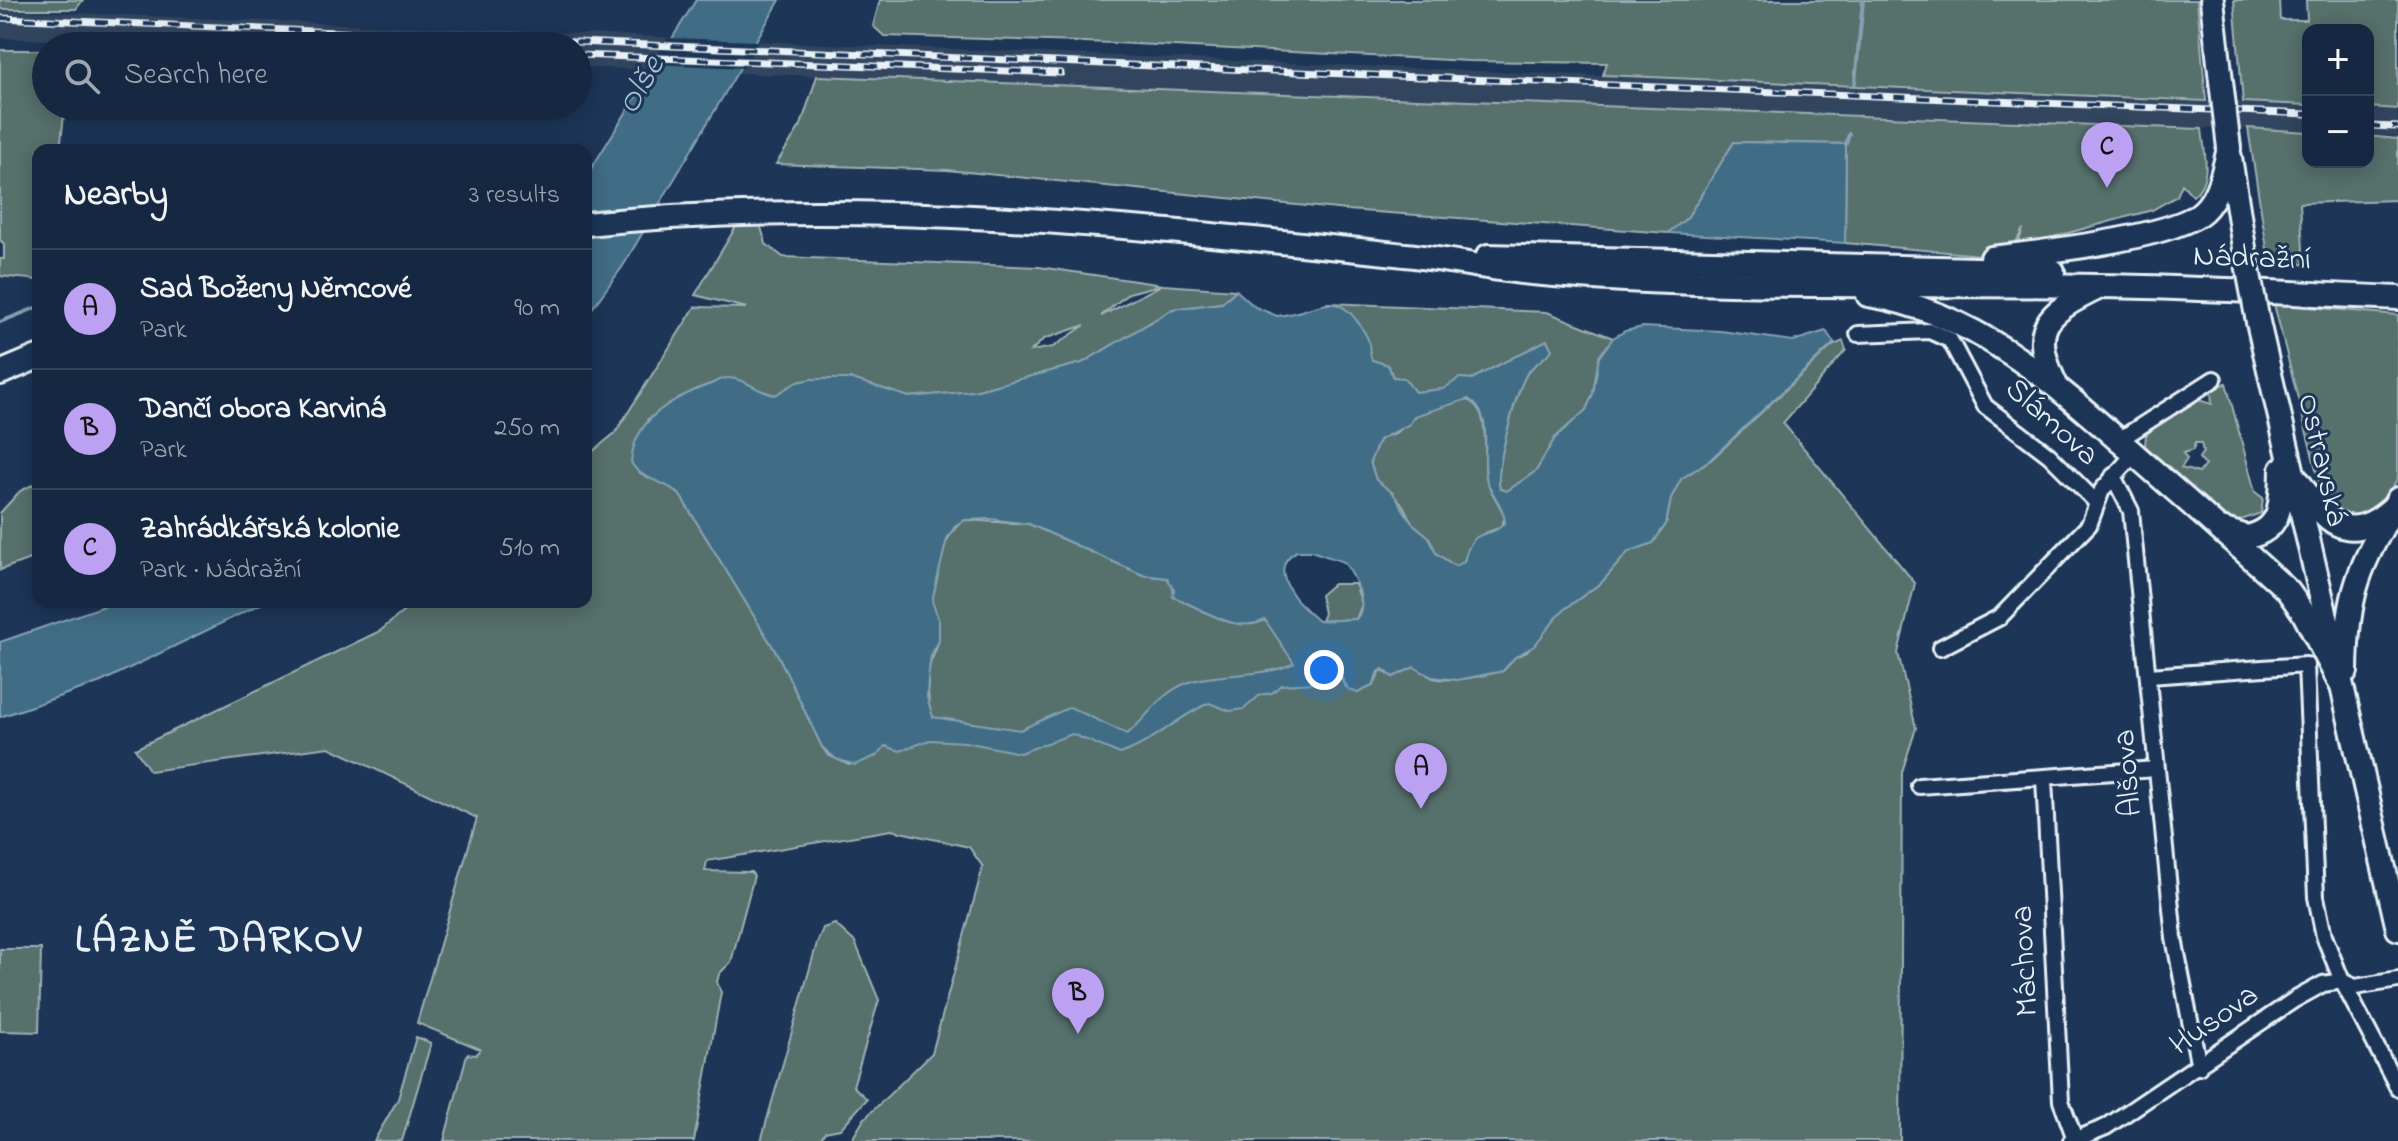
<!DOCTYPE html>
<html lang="en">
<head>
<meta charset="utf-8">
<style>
  :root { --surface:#162841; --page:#23344c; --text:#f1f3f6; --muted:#9ea6b1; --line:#35445a; --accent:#bca0f2 }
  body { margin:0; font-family:"Indie Flower",sans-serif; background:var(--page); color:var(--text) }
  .controls { position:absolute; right:24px; top:24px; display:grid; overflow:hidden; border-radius:16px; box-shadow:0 4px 20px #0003 }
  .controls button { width:72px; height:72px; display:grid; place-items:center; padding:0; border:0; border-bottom:2px solid var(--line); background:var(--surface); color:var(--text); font:40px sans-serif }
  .you { position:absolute; left:1324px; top:670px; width:28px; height:28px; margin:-20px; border:6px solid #fff; border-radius:50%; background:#1a73e8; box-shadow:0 0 0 12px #1a73e833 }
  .badge { display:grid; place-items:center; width:52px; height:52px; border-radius:50%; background:var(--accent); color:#111; font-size:26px; font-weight:700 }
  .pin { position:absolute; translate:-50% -66px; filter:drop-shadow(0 2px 4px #0008) }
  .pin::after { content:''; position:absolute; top:42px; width:28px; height:24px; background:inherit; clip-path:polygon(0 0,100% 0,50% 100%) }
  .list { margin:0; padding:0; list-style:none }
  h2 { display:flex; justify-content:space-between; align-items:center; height:104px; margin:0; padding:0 32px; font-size:34px }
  h2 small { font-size:26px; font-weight:400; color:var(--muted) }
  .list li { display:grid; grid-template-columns:52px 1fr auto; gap:24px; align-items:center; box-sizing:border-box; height:120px; padding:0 32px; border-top:2px solid var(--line) }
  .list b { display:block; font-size:30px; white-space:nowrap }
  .list p { margin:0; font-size:26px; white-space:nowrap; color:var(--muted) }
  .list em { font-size:26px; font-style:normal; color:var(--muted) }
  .icon { flex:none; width:44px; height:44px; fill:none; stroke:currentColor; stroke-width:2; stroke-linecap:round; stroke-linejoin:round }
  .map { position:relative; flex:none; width:2398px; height:1141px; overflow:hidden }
  .search { position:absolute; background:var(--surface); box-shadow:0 4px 20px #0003; left:32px; top:32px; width:560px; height:88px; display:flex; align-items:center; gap:20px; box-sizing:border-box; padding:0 28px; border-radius:44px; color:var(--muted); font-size:30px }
  .panel { position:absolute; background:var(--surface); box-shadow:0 4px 20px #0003; left:32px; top:144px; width:560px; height:464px; border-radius:16px }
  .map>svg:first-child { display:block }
  .built { fill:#33455f }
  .green { fill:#566f6c; stroke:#9fb0b2; stroke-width:2; fill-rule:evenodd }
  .water { fill:#416d85; stroke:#84a2b3; stroke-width:2; fill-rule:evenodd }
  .pier { fill:#1d3557 }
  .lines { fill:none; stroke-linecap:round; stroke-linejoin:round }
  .stream { stroke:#84a2b3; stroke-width:4 }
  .street-casing { stroke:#e8f1f8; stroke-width:20 }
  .primary-casing { stroke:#e8f1f8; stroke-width:28 }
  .street { stroke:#1d3557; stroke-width:14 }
  .primary { stroke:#1d3557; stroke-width:22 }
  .rail-casing { stroke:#e8f1f8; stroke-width:7 }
  .rail { stroke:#1d3557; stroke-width:4; stroke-dasharray:12; stroke-linecap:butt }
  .primary-bridge-casing { stroke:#e8f1f8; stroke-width:28; stroke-linecap:butt }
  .primary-bridge { stroke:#1d3557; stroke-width:22 }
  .labels { text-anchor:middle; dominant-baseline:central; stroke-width:6; stroke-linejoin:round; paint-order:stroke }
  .street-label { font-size:32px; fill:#e8f1f8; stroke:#1d3557 }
  .water-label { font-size:34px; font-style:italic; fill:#aec3d0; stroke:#1d3557 }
  .district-label { font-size:40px; font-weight:bold; letter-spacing:2px; fill:#e8f1f8; stroke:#1d3557 }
</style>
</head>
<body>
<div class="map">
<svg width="2398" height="1141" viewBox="0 0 2398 1141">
  <rect width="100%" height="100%" fill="#1d3557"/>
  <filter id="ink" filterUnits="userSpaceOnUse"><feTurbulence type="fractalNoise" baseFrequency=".0125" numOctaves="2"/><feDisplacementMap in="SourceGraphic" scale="16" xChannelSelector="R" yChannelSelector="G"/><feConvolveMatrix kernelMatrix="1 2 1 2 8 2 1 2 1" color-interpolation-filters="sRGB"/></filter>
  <g filter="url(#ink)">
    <g class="built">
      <path d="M0 10 2308 105V132L606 68 578 67V46H204L0 38Z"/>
      <path d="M2368 108 2398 109V136L2368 135Z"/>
    </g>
    <g class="green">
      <path d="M0 0H83L76 9H0Z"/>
      <path d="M880 0H2197L2206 101 1603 75 1607 63 1469 61 1115 43 884 36 873 26Z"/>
      <path d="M2234 0H2279L2280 20H2307L2306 0H2398V109L2368 107V30H2308V105L2243 102Z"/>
      <path d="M0 50H46V106H65L60 150H38V280L0 276V259H4V244L0 240Z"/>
      <path d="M817 76 2202 129C2204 151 2213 180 2193 196L2182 184 2177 196 2152 210 2017 247 2023 229 2013 248 1981 255 1845 243 1846 144 1734 142 1687 218 1668 233 1347 210 947 170 776 164 801 125Z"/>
      <path d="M2248 128 2308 132V162H2368V136L2398 139V200L2300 203 2304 264 2270 268Z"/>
      <path d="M760 224 766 244 783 257 1039 267 1163 285 1236 290 1222 303 1173 309 1082 363 974 391 909 397 852 379H812L775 395 724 379 697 389 647 420 664 482 680 495 779 657 822 747 828 755 849 765 877 756 885 746 893 748 930 740C933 717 926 697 928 673 929 661 938 649 939 638 939 625 933 614 932 602 930 580 945 530 965 520L1029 524 1143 575 1167 578 1173 585 1174 597C1204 609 1235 634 1265 620L1315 682 1323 675 1337 673 1346 687 1358 693 1374 685 1381 670 1393 677 1414 667C1421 669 1425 674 1431 677 1448 684 1486 675 1503 671L1515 657 1527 652 1562 611 1602 582 1628 552 1653 543 1666 524 1671 498 1681 479 1712 459 1832 346 1843 341 1846 350 1783 423 1915 583 1898 653 1916 728 1902 772 1900 1141H851L864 1119 932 1053 983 867 969 847 891 830 707 861 705 871 751 872 754 876 731 962 719 974 717 982 721 992 694 1141H444L467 1054 476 1055 480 1049 417 1023 477 818 329 747 150 771 135 749 380 631 415 602H586V457L615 433 695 307 747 308 695 295 737 225ZM1160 285V286L1101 316 1129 293ZM1085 325 1053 347 1031 351 1044 339Z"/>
      <path d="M1328 303 1547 312 1613 338 1599 357 1593 394 1586 410 1555 438 1536 471 1507 491 1500 489C1494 471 1516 394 1526 375 1531 365 1544 360 1552 350L1547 340 1472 379 1460 378 1444 389 1415 392 1405 380 1393 377 1388 365 1372 360Z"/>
      <path d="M2274 304 2398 315V478L2382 504 2372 511 2358 516 2338 512 2321 489Z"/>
      <path d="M2226 383 2255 492 2263 498 2261 513 2236 522 2222 514 2145 446 2146 435 2167 416 2198 400 2212 404 2211 391ZM2195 443H2201L2203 452 2199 458 2205 465 2199 473 2181 468 2187 459 2183 453 2193 450Z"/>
      <path d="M1462 399C1494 403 1482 455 1486 477 1489 492 1500 503 1505 518L1500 528C1473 535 1473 542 1462 565L1455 566 1436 553 1429 537 1412 523 1403 505 1376 480 1370 462 1376 445 1383 436 1393 435 1417 415Z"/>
      <path d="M38 482V556L0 570V513L20 491Z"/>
      <path d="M1333 584H1355L1362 604 1356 619 1321 621 1324 613 1320 595Z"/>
      <path d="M835 924 855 942 879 1000 853 1086 867 1099 840 1129 825 1132 819 1141H761L817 943 823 928Z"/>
      <path d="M0 949H41L39 1032 0 1031Z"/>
      <path d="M416 1037 431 1043 402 1141H374L398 1099Z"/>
    </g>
    <g class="water">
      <path d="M696 0H780L623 266 586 317V177Z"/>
      <path d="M1734 142 1846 144 1845 243 1668 233 1687 218Z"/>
      <path d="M1236 290 1255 307 1277 316C1321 312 1337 281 1367 337 1371 345 1368 352 1372 360L1388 365 1393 377 1404 378 1415 392 1443 389 1460 378 1472 379 1547 340 1552 350C1544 360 1531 365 1526 375 1516 393 1494 471 1500 489L1507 491 1536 471 1555 438 1586 410 1593 394 1599 357 1613 338 1625 331 1643 327 1721 331 1793 341 1826 331 1834 343 1711 459 1681 479 1671 498 1666 524 1653 543 1628 552 1602 582 1562 611 1534 646 1515 657 1503 671 1458 680 1432 677 1414 667 1393 677 1383 669 1377 673 1374 685 1358 693 1349 690 1340 675 1330 672 1315 683 1281 685 1272 693 1260 695 1244 709 1230 711 1209 703C1177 717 1153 743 1120 754L1072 734 1020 753 965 742 930 740 900 751 885 746 878 755 855 765 836 759 822 747 779 657 680 495C666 480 640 481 631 462 634 418 674 397 711 384 716 382 722 378 728 378 746 378 758 393 775 395L797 382 812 379H852L909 397 974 391 1082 363 1173 309 1222 303ZM1468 399C1496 414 1480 456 1487 481 1492 495 1504 507 1505 522 1490 542 1473 522 1464 562L1455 566 1436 553 1429 537 1412 523 1393 493 1376 480 1370 462 1379 440 1410 424 1414 416ZM990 519 1029 524 1143 575 1167 578 1174 589 1173 597C1203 608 1234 635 1265 620L1294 663C1264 678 1218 672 1189 682 1157 694 1149 717 1127 734L1070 707 1020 730 933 717 927 697 928 678 931 655 939 641V621L932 601 947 539 956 525 965 520ZM1297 551H1311L1344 562C1354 576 1370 604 1356 619L1318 621C1301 607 1263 569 1297 551Z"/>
      <path d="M116 602H265L101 682 0 717V642Z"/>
    </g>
    <path class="pier" d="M668 38 758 41 743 68 652 64Z"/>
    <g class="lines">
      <g class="stream">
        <path d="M1855 83 1863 0"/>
        <path d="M1846 144 1849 134"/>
        <path d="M0 322 38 307"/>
      </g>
      <defs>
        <g id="street">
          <path d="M1858 334 1930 331 1950 340 1985 406 2049 455 2096 502"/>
          <path d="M2119 440 2214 379"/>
          <path d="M2113 476 2131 511 2174 938 2199 1067"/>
          <path d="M1940 648 2000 617 2089 525 2102 490 2134 454"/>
          <path d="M2149 676 2306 665 2316 897 2324 936 2342 981 2398 1088"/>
          <path d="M2044 779 2061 1101 2075 1139"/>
          <path d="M1919 786 2156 769"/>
          <path d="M2071 1141 2106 1127 2294 1000 2323 984 2342 981 2355 987 2398 980"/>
        </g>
        <g id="primary">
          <path d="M2212 0 2221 81"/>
          <path d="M2230 157 2244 248"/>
          <path d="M586 224C858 196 1134 226 1405 255 1447 259 1489 269 1532 273 1719 291 1909 283 2097 286 2197 287 2298 294 2398 298"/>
          <path d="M1488 256 2053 271"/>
          <path d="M1992 258C2034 253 2175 238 2203 211 2219 196 2224 169 2229 148"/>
          <path d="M1868 295C1976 312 2054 383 2132 452 2185 499 2237 544 2288 591L2303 612 2340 683"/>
          <path d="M2258 322 2398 929"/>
          <path d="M0 373 38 357"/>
          <path d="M2056 385C2028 327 2046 313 2098 288"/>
          <path d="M2299 482C2324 520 2347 548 2391 509"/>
          <path d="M2221 529 2247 537C2284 530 2281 500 2282 469"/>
          <path d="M2346 671C2347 591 2359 568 2398 499"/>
        </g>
      </defs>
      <use href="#street" class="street-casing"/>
      <use href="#primary" class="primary-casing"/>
      <use href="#street" class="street"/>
      <use href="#primary" class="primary"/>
      <defs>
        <g id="rail">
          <path d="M0 18 2308 114"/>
          <path d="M578 55 1061 73"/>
          <path d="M2368 126 2398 127"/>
        </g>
      </defs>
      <use href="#rail" class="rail-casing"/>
      <use href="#rail" class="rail"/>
      <defs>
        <g id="primary-bridge">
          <path d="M2221 81 2229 148"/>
          <path d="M2244 248 2258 322"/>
        </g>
      </defs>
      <use href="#primary-bridge" class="primary-bridge-casing"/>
      <use href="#primary-bridge" class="primary-bridge"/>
    </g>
  </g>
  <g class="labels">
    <g class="street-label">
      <text transform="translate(2252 259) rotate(2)">Nádražní</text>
      <text transform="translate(2051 423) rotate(42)">Slámova</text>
      <text transform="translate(2321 460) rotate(77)">Ostravská</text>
      <text transform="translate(2129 773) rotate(-95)">Alšova</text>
      <text transform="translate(2026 961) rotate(-93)">Máchova</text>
      <text transform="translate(2215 1021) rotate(-35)">Husova</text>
    </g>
    <g class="water-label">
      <text transform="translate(642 86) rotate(-60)">Olše</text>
    </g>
    <g class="district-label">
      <text x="219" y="941">LÁZNĚ DARKOV</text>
    </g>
  </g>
</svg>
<div class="controls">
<button>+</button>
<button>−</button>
</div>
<div class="you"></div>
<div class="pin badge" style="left:1421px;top:809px">A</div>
<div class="pin badge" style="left:1078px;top:1034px">B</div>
<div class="pin badge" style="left:2107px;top:188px">C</div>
<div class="search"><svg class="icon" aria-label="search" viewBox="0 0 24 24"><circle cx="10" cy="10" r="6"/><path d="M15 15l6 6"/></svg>Search here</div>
<section class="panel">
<h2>Nearby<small>3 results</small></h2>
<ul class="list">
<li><span class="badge">A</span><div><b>Sad Boženy Němcové</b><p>Park</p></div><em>90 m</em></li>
<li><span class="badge">B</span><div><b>Dančí obora Karviná</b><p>Park</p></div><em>250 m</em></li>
<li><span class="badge">C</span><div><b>Zahrádkářská kolonie</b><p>Park · Nádražní</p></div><em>510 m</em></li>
</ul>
</section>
</div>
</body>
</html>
